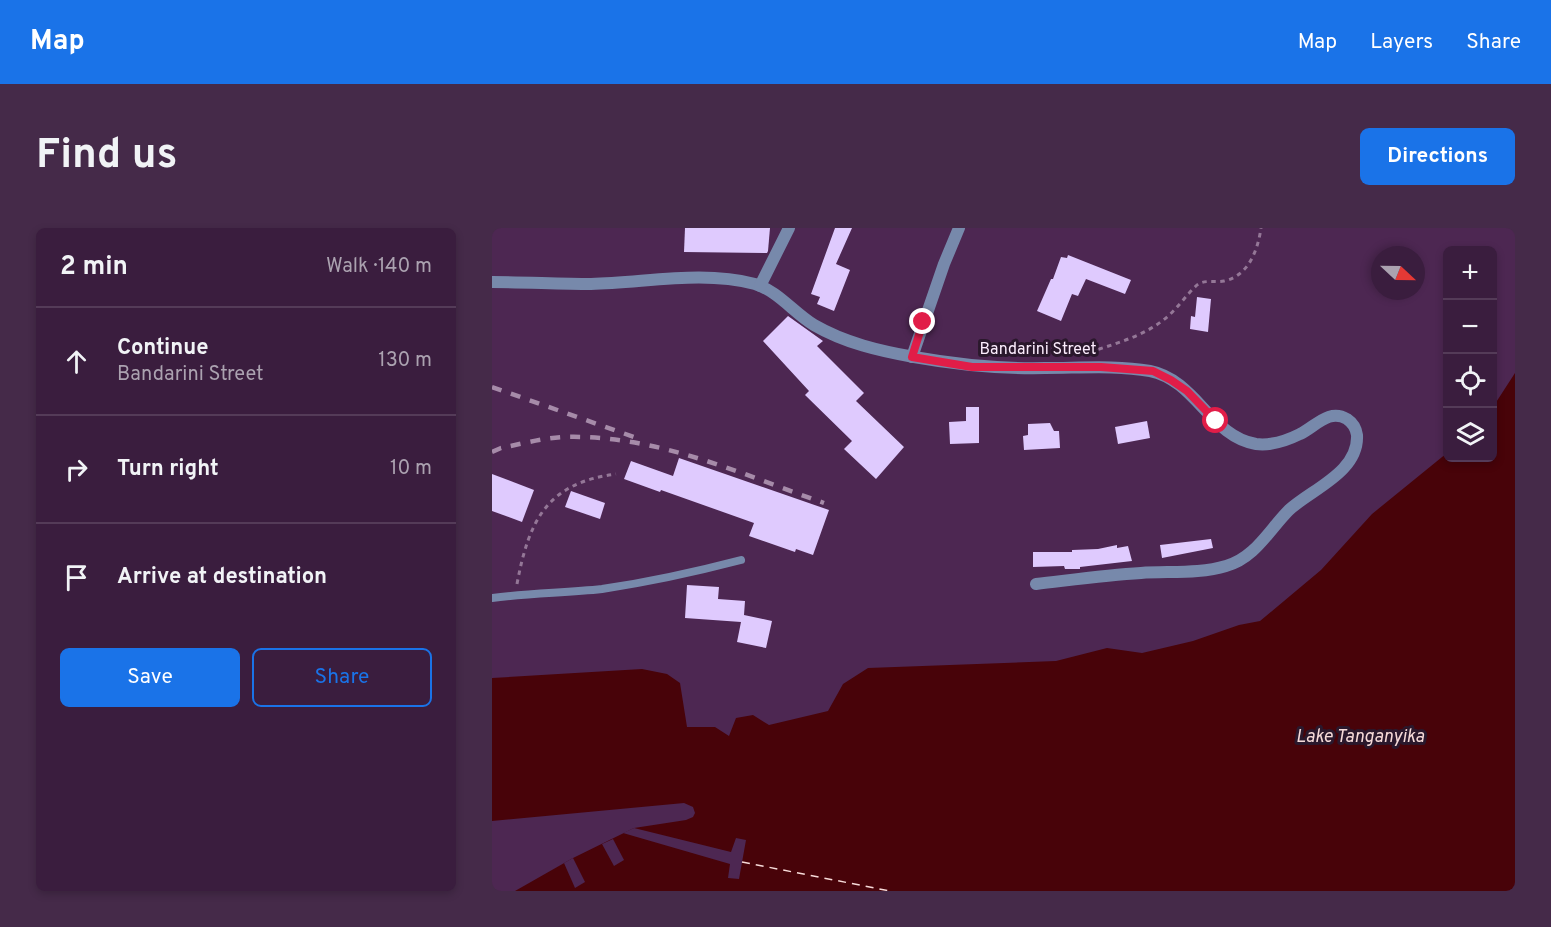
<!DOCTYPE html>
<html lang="en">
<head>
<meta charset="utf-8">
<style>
  :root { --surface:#3a1d3e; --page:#452a49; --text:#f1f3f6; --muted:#aba2b0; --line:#543b58; --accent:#1a73e8 }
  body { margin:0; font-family:Overpass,sans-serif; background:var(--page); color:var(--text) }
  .controls { position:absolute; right:18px; top:18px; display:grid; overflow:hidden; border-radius:9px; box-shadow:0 3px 9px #0003 }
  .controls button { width:54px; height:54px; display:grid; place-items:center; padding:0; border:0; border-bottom:2px solid var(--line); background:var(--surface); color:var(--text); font:30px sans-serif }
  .compass { position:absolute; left:879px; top:18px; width:54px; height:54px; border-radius:50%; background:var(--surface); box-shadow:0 3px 9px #0003; rotate:112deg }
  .stop { position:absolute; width:18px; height:18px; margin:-14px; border:4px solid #e11d48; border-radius:50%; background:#fff }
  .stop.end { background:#e11d48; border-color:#fff; box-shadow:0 2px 6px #0008 }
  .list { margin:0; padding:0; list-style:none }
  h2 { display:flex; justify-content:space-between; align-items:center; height:78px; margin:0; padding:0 24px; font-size:26px }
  h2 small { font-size:20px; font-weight:400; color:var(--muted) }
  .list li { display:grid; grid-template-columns:39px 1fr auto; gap:18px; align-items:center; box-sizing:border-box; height:108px; padding:0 24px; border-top:2px solid var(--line) }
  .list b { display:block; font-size:22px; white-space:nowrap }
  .list p { margin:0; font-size:20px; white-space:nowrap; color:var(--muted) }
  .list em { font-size:20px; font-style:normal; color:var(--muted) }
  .actions { display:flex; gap:12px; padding:18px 24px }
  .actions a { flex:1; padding:14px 0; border:2px solid var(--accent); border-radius:9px; text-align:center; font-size:21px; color:var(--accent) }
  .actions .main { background:var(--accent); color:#fff }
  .icon { flex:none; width:33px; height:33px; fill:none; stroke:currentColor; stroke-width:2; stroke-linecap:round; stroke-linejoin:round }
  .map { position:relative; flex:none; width:1023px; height:663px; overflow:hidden; border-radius:9px }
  header { display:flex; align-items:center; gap:36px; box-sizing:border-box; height:84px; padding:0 30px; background:var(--accent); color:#fff }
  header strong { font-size:28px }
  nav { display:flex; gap:33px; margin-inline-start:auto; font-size:21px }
  .intro { display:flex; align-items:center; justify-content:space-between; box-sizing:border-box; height:144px; padding:0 36px }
  h1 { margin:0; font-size:42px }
  .button { padding:15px 27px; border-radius:9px; background:var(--accent); color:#fff; font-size:21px; font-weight:700 }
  main { display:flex; gap:36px; padding:0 36px }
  aside { flex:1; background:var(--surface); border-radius:9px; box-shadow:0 3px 9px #0003 }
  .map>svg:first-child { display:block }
  .water { fill:#480309 }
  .pier { fill:#4d2752 }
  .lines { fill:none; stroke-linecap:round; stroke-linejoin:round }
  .ferry { stroke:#f7dbd9; stroke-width:1.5; stroke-dasharray:8 6; stroke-linecap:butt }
  .building { fill:#dfcafe }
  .path { stroke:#947797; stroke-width:3; stroke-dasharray:4.5 4.5; stroke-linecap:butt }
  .service { stroke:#7789ab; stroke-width:8 }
  .minor { stroke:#7789ab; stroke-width:12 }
  .rail { stroke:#a68ba9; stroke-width:4.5; stroke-dasharray:10 10; stroke-linecap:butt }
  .route { stroke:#e11d48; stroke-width:8 }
  .labels { text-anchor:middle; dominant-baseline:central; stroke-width:6; stroke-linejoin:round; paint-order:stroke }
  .street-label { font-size:16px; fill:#fcedfd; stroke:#2a182c }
  .water-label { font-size:18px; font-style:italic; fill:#f7dbd9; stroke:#2a182c }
</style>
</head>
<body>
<header>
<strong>Map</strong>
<nav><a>Map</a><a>Layers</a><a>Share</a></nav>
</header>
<div class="intro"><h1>Find us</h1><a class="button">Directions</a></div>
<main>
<aside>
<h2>2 min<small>Walk · 140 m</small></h2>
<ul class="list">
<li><svg class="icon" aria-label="ahead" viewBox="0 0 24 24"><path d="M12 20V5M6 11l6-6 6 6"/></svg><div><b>Continue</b><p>Bandarini Street</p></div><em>130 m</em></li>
<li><svg class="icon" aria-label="right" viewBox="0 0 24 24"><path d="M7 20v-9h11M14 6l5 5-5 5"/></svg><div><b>Turn right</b></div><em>10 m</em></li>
<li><svg class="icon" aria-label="arrive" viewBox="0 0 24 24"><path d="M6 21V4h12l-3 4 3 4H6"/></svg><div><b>Arrive at destination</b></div></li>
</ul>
<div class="actions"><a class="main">Save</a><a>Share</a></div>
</aside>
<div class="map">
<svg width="1023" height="663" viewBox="0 0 1023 663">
  <rect width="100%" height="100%" fill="#4d2752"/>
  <path class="water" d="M1023 145V663H23L81 630 142 600 194 592 201 589 203 585 201 579 192 575 0 593V450L150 441 175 446 188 455 195 499H223L237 508 244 490 261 487 277 497 336 483 351 456 376 440 564 433 615 420 650 425 701 413 747 397 768 393 829 342 880 286 955 225 956 230H1000L1001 179Z"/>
  <g class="pier">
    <path d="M142 600 239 624 244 610 254 612 247 651 236 650 238 636 131 605Z"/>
    <path d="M121 611 132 632 122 638 110 616Z"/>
    <path d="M81 630 93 654 83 660 72 635Z"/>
  </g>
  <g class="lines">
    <path class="ferry" d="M250 634 398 663"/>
  </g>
  <g class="building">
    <path d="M193 0H278L276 23 275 25 192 24Z"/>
    <path d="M343 0H360L344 36 358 42 342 83 325 76 328 69 319 66Z"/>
    <path d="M576 27 639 52 633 66 594 51 586 68 580 66 569 93 545 83 559 51H561L569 29 575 30Z"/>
    <path d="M705 69 719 71 716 104 698 101 699 88 703 89Z"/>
    <path d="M296 88 331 113 325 118 372 165 364 173 412 219 384 251 352 221 360 213 313 167 317 163 271 113Z"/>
    <path d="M474 179H487V215L458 216 457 194 474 193Z"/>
    <path d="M655 193 658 210 626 216 623 199Z"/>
    <path d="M558 195 562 203H567L568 220 532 222 531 208 536 207V196Z"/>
    <path d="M187 230 337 282 321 327 304 321 303 324 257 308 262 295 169 262 168 264 132 251 139 233 181 248Z"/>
    <path d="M0 246 42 262 30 294 0 283Z"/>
    <path d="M79 263 113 275 108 291 73 279Z"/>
    <path d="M719 311 721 320 670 330 668 317Z"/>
    <path d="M625 317V320L636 318 640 333 588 339V341H573L572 338 541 339V324H580V322L606 321Z"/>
    <path d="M195 357 227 359 226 371 253 373 252 387 280 393 274 420 245 414 249 394 193 390Z"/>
  </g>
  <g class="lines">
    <g class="path">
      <path d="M598 124C622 116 649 109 670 93 684 83 693 68 705 57 713 51 723 55 732 53 757 48 766 21 769 0"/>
      <path d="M25 356C37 292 55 255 124 246"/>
    </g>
    <path class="service" d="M0 370C36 365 73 365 110 361 157 354 203 344 249 332"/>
    <g class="minor">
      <path d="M0 54C33 54 66 56 99 56 153 55 210 42 263 56 286 63 302 85 322 97 353 115 388 123 422 129 467 137 507 141 553 140 588 140 624 137 658 143 704 152 719 209 764 216 780 218 794 213 808 206 823 199 837 180 855 191 861 195 864 200 865 207 867 244 820 261 797 282 777 302 763 330 734 338 708 346 676 343 649 345 614 347 579 352 544 356"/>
      <path d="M268 58 297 0"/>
      <path d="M420 129 452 36 467 0"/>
    </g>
    <g class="rail">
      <path d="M0 159 142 209"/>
      <path d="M0 224 9 220C29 216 51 210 72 209 163 206 249 246 332 275"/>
    </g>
  </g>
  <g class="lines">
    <path class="route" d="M431 94 420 129 480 139H609L661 143 679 152 695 163 724 193"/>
  </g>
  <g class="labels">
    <g class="street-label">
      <text x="546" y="122">Bandarini Street</text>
    </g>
    <g class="water-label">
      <text x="868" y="509">Lake Tanganyika</text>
    </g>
  </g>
</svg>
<div class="controls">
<button>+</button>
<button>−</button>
<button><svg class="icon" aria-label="locate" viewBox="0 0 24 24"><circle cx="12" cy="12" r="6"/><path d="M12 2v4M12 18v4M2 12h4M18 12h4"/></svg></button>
<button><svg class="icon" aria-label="layers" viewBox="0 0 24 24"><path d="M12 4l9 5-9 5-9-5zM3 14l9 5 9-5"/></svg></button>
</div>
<svg class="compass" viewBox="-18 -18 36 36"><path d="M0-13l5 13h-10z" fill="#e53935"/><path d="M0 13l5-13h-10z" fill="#aba2b0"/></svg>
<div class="stop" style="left:724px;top:193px"></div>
<div class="stop end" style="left:431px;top:94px"></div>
</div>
</main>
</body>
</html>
